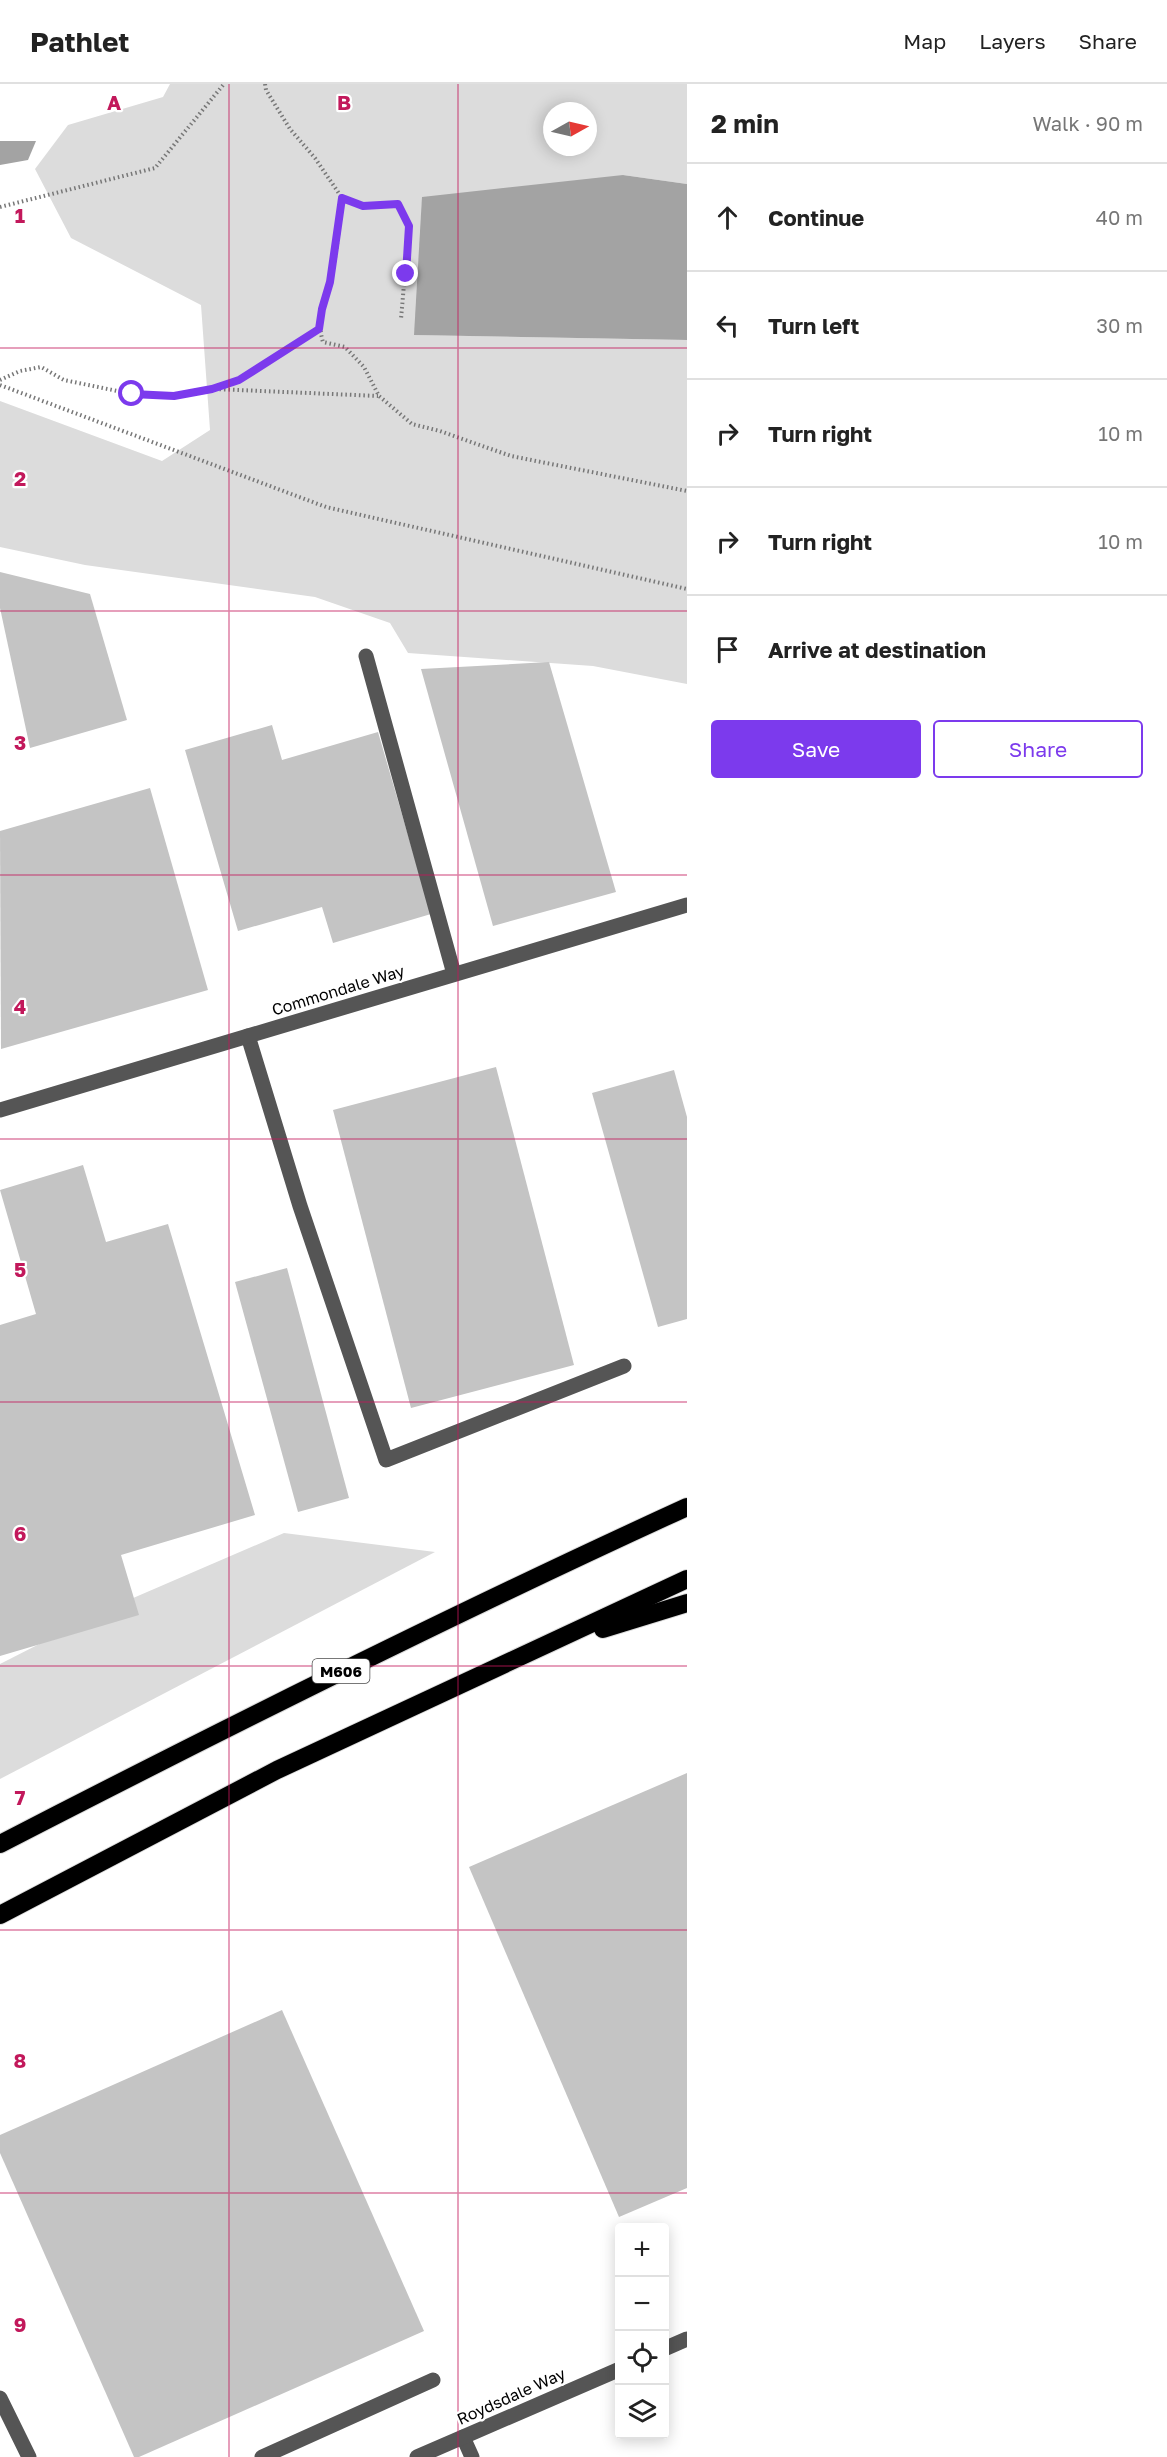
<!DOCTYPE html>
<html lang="en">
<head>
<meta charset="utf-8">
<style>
  :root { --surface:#fff; --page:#f6f6f6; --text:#222; --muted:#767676; --line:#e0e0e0; --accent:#7c3aed }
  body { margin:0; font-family:"Golos Text",sans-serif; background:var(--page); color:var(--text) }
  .controls { position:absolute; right:18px; bottom:18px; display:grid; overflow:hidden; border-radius:6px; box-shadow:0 3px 15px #0003 }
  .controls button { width:54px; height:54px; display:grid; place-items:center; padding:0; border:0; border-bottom:2px solid var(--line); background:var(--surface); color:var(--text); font:30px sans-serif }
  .compass { position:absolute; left:543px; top:18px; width:54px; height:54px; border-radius:50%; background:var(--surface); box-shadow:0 3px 15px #0003; rotate:82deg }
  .stop { position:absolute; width:18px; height:18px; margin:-14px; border:4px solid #7c3aed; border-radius:50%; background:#fff }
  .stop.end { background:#7c3aed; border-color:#fff; box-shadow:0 2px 6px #0008 }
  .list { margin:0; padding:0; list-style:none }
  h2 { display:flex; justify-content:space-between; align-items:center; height:78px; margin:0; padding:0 24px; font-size:26px }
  h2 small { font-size:20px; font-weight:400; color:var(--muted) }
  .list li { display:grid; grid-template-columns:39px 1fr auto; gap:18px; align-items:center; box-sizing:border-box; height:108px; padding:0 24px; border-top:2px solid var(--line) }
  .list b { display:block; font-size:22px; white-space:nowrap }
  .list em { font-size:20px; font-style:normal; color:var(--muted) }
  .actions { display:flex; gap:12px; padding:18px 24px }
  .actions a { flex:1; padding:14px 0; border:2px solid var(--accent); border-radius:6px; text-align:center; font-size:21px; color:var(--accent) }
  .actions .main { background:var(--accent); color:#fff }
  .icon { flex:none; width:33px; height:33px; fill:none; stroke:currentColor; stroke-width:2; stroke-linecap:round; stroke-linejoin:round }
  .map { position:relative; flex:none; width:687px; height:2373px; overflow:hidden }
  header { display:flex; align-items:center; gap:36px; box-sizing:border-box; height:84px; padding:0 30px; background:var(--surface); border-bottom:2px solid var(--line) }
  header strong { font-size:28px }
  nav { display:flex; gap:33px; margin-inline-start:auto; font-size:21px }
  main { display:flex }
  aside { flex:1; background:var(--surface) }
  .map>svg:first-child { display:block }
  .green { fill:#dcdcdc; fill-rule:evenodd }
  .water { fill:#a3a3a3 }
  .building { fill:#c4c4c4 }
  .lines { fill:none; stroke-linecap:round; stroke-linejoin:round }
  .highway-casing { stroke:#dbdbdb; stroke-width:20 }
  .path { stroke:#777; stroke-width:4; stroke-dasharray:1.5 3; stroke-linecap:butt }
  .minor { stroke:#555; stroke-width:15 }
  .highway { stroke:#000; stroke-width:18 }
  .route { stroke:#7c3aed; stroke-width:8 }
  .grid { fill:none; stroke:#c2185b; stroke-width:1.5; stroke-opacity:0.55 }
  .labels { text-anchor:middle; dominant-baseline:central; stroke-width:4.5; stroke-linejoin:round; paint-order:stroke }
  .shield { fill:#fff; stroke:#4c4c4c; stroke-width:1.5 }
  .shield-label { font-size:15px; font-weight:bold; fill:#000 }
  .street-label { font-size:16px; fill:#000; stroke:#fff }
  .grid-label { font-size:20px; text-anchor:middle; font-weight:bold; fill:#c2185b; stroke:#fff; stroke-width:4.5; stroke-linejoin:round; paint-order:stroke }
</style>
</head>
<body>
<header>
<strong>Pathlet</strong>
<nav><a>Map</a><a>Layers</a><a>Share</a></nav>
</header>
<main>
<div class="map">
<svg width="687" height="2373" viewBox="0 0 687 2373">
  <rect width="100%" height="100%" fill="#fff"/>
  <g class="green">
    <path d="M170 0H687V100L623 91 415 251 687 256V600L593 582 408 569 390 539 315 513 85 481 0 463V317L162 377 210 346 201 221 71 154 35 85 68 41 163 13ZM552 27H588V63H552Z"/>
    <path d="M284 1449 435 1468 0 1695V1580L110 1524Z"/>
  </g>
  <g class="water">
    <path d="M0 57H36L28 76 0 81Z"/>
    <path d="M623 91 687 100V256L414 251 422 113Z"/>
  </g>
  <g class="building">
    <path d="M0 488 90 510 127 636 30 664 0 524Z"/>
    <path d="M549 578 616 808 493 842 421 585Z"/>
    <path d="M272 641 282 676 378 648 431 830 333 859 322 823 238 847 185 666Z"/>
    <path d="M150 704 208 906 1 965 0 747Z"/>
    <path d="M496 983 574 1281 411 1324 333 1026Z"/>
    <path d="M674 986 687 1033V1235L658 1243 592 1009Z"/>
    <path d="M83 1081 106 1158 168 1140 255 1431 121 1471 139 1531 0 1572V1241L36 1230 0 1106Z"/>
    <path d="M287 1184 349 1414 298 1428 235 1198Z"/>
    <path d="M687 1689V2104L619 2133 469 1783Z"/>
    <path d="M282 1926 424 2247 139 2373H134L0 2069V2051Z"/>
  </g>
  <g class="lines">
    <defs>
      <g id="highway">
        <path d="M603 1545 687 1519"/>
        <path d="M0 1760C227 1643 455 1529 687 1423"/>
        <path d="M0 1831 277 1686 687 1495"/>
      </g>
    </defs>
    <use href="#highway" class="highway-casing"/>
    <g class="path">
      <path d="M265 0 266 6 290 45 315 74 342 114 363 121 398 120 409 142 401 235"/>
      <path d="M342 114C339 142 337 171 330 198 325 220 316 235 323 258L345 263 364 283 379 312 412 340 440 347 511 372 687 407"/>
      <path d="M0 123 155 84 224 0"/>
      <path d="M0 296 20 287 41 283 64 296 132 310 174 311 212 305 239 296 319 245"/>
      <path d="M0 301 326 423 687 505"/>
      <path d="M215 305 378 312"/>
    </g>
    <g class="minor">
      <path d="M366 572 454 890"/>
      <path d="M248 952 300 1122 386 1376 624 1282"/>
      <path d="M0 1026 687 821"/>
      <path d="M664 2265 687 2255"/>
      <path d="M0 2314 29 2373"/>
      <path d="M463 2353 472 2373"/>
      <path d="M262 2373 433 2296"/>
      <path d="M417 2373 620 2285"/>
    </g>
    <use href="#highway" class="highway"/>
  </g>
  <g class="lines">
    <path class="route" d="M132 310 174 312 212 305 239 296 319 245 322 225 330 198 342 114 363 122 398 120 409 142 406 190"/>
  </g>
  <path class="grid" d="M229 0V2373M458 0V2373M0 264H687M0 527H687M0 791H687M0 1055H687M0 1318H687M0 1582H687M0 1846H687M0 2109H687"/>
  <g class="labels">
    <rect class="shield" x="312.5" y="1575" width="57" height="24" rx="4.5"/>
    <g class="shield-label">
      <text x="341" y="1587">M606</text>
    </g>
    <g class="street-label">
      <text transform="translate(338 906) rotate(-17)">Commondale Way</text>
      <text transform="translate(511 2312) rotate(-24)">Roydsdale Way</text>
    </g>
  </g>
  <g class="grid-label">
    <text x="114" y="26">A</text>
    <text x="344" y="26">B</text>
    <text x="20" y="139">1</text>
    <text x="20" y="402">2</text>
    <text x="20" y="666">3</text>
    <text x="20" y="930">4</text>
    <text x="20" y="1193">5</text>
    <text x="20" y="1457">6</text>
    <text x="20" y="1721">7</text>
    <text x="20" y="1984">8</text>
    <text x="20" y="2248">9</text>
  </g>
</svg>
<div class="controls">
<button>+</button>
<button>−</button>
<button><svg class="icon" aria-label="locate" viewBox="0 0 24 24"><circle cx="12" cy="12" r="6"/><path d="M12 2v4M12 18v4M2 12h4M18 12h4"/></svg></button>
<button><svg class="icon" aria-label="layers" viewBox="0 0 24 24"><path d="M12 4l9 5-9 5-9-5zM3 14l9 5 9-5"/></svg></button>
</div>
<svg class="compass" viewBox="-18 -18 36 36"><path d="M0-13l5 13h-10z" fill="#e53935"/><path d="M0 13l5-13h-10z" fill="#767676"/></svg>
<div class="stop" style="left:132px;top:310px"></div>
<div class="stop end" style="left:406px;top:190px"></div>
</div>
<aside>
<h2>2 min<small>Walk · 90 m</small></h2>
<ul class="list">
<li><svg class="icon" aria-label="ahead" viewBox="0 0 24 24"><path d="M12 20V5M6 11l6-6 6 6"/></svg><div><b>Continue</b></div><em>40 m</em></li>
<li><svg class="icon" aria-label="left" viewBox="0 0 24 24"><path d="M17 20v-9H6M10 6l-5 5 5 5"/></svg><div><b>Turn left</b></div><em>30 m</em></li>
<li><svg class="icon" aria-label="right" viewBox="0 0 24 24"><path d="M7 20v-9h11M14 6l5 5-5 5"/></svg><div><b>Turn right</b></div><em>10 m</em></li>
<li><svg class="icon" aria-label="right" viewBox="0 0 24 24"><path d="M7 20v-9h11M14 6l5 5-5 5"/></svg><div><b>Turn right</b></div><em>10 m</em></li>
<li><svg class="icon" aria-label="arrive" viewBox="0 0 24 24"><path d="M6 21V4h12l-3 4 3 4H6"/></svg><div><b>Arrive at destination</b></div></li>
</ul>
<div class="actions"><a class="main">Save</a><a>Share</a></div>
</aside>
</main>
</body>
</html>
